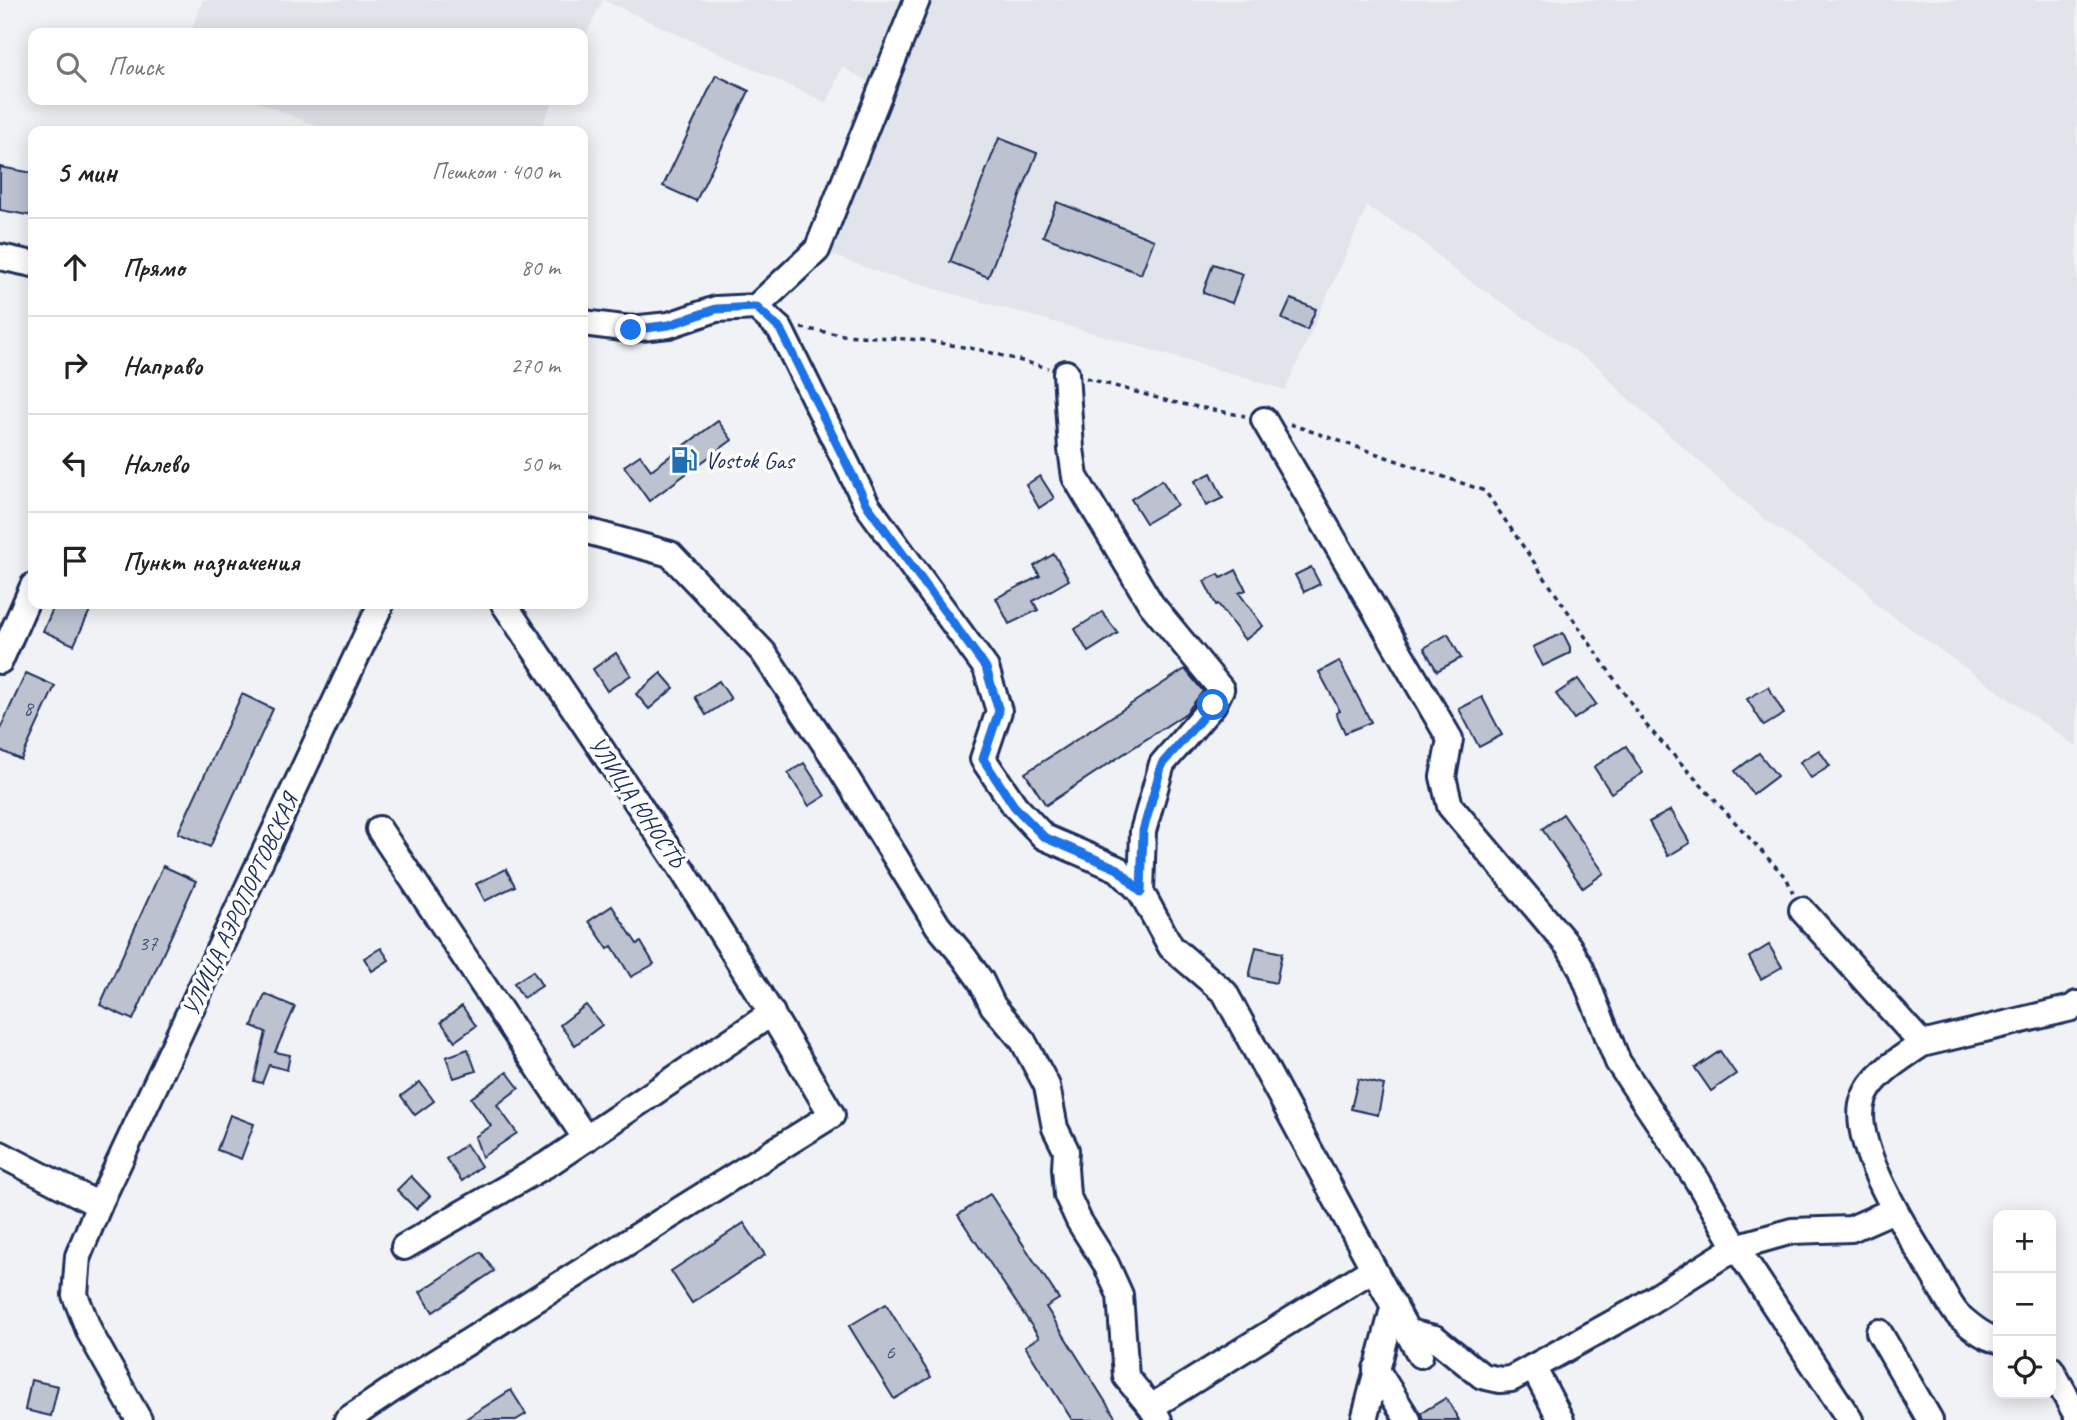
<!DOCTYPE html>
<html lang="ru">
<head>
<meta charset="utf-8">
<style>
  :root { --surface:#fff; --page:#f2f2f2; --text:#222; --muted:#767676; --line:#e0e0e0 }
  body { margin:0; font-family:Caveat,sans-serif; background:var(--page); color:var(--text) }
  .controls { position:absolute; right:21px; bottom:21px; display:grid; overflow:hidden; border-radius:14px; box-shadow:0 4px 18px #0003 }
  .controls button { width:63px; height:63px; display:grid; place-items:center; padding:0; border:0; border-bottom:2px solid var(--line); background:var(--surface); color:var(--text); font:35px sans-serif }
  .stop { position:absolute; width:21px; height:21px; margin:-16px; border:5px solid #1a73e8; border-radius:50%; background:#fff }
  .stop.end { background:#1a73e8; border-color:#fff; box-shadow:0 2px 7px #0008 }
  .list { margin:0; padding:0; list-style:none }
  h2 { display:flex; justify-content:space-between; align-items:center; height:91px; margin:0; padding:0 28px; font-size:30px }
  h2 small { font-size:23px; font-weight:400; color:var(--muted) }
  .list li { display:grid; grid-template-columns:46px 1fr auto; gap:21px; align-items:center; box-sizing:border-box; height:98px; padding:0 28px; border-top:2px solid var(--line) }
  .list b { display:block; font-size:26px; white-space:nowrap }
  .list em { font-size:23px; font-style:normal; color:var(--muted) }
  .icon { flex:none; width:38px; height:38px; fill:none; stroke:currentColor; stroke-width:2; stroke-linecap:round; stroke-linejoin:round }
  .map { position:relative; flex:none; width:2077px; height:1420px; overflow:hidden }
  .search { position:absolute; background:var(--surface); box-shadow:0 4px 18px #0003; left:28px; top:28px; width:560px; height:77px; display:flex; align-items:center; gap:18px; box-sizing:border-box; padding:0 24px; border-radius:14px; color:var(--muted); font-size:26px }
  .panel { position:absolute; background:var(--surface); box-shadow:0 4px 18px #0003; left:28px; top:126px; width:560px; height:483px; border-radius:14px }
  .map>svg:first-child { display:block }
  .built { fill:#e1e4ea }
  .building { fill:#bcc2d0; stroke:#1b2f5e; stroke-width:2 }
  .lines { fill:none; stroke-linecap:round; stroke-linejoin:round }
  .minor-casing { stroke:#1b2f5e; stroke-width:30 }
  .path { stroke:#1b2f5e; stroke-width:3.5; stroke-dasharray:5 5; stroke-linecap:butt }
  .minor { stroke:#fff; stroke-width:24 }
  .route { stroke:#1a73e8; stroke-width:9 }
  .labels { text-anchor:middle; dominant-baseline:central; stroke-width:7; stroke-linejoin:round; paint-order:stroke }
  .number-label { font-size:21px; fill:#43547a }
  .poi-label { font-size:24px; fill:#1b2f5e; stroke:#fff; text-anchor:start }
  .street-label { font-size:24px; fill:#1b2f5e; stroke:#fff }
</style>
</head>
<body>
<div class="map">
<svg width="2077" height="1420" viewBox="0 0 2077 1420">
  <rect width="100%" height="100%" fill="#f1f2f5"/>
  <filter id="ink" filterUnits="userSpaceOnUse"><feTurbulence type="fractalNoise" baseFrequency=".0143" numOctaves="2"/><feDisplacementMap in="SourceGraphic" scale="14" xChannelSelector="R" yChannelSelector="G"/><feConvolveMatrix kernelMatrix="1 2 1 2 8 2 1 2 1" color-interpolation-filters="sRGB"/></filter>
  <g filter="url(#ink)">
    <g class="built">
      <path d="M203 0H2077V747L1874 603 1865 588 1764 519 1624 395 1597 366 1455 271 1417 237 1367 207 1285 390 1107 337 889 276 805 245 875 85 842 67 827 103 603 0 583 41V33H190Z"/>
      <path d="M253 100H554L539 131H329Z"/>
    </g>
    <g class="building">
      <path d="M716 75 749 91 696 201 663 186Z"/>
      <path d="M999 138 1037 153 988 277 950 262Z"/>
      <path d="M0 167 33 173V216L0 210Z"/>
      <path d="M1057 202 1154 240 1141 274 1043 236Z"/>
      <path d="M1213 264 1243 274 1232 303 1203 293Z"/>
      <path d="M1291 299 1316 309 1307 330 1282 319Z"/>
      <path d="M718 421 732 440 649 501 624 466 640 455 651 470Z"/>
      <path d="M1211 473 1223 498 1206 506 1195 481Z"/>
      <path d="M1040 476 1054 498 1039 508 1026 485Z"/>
      <path d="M1162 480 1177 505 1146 523 1131 499Z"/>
      <path d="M1054 554 1069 580 1033 601 1038 610 1009 624 996 598 1040 576 1034 566Z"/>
      <path d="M1311 567 1320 584 1304 592 1295 575Z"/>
      <path d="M1236 570 1246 590 1239 593 1263 626 1245 640 1218 604 1216 605 1204 581 1219 574 1221 578Z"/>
      <path d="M55 604H93L74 645 43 631Z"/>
      <path d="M1102 612 1118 633 1088 652 1075 629Z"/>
      <path d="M1563 633 1570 647V653L1543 666 1533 647Z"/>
      <path d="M1448 634 1461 658 1437 671 1424 648Z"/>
      <path d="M616 653 631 675 607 691 593 669Z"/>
      <path d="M1339 661 1371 722 1345 733 1336 713 1340 711 1319 672Z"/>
      <path d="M1185 669 1203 691 1186 713 1046 805 1025 773Z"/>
      <path d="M26 673 55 686 21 760 0 750V729Z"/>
      <path d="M661 673 674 688 649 709 636 694Z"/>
      <path d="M1578 679 1596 704 1574 719 1556 694Z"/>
      <path d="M719 681 731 699 706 715 695 697Z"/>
      <path d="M1768 687 1784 714 1764 726 1747 699Z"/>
      <path d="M242 694 273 709 210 847 178 833Z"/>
      <path d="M1482 697 1502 735 1479 747 1459 709Z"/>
      <path d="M1626 746 1643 773 1611 793 1594 767Z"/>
      <path d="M1819 750 1830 766 1811 778 1800 762Z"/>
      <path d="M1759 753 1777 776 1753 794 1735 771Z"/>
      <path d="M804 763 825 796 809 806 788 773Z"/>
      <path d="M1671 810 1690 843 1668 856 1649 822Z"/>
      <path d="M1563 814 1604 873 1583 888 1542 829Z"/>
      <path d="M163 866 196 881 133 1020 100 1005Z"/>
      <path d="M506 869 515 886 485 901 476 884Z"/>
      <path d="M612 906 637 944 641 942 654 964 631 977 612 946 608 949 589 921Z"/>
      <path d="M1769 945 1782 967 1761 979 1749 957Z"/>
      <path d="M1256 947 1282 953 1276 983 1249 977Z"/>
      <path d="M381 948 389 960 372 971 364 958Z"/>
      <path d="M533 971 542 986 523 998 514 983Z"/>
      <path d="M265 994 295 1007 275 1052 290 1055 287 1070 269 1065 262 1083 254 1081 266 1032 252 1026Z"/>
      <path d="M586 1005 602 1025 575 1045 560 1025Z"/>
      <path d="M462 1006 476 1026 455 1041 441 1022Z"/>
      <path d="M468 1049 476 1071 454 1078 446 1057Z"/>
      <path d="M1720 1051 1736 1074 1711 1091 1695 1068Z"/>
      <path d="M507 1072 519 1088 497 1105 517 1133 482 1157 475 1137 491 1126 471 1098Z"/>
      <path d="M1358 1079 1384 1085 1378 1115 1351 1109Z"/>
      <path d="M420 1082 434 1101 415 1115 401 1096Z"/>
      <path d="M230 1115 254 1124 241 1159 217 1150Z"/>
      <path d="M466 1144 481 1166 462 1181 446 1159Z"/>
      <path d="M411 1176 430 1196 416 1209 397 1190Z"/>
      <path d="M990 1194 1059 1299 1046 1307 1117 1420H1072L1025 1346 1039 1337 958 1215Z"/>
      <path d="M744 1223 765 1255 692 1303 671 1271Z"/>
      <path d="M481 1252 494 1271 433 1312 420 1292Z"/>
      <path d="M886 1304 931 1377 894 1399 849 1326Z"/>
      <path d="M31 1380 58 1386 51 1416 25 1410Z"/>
      <path d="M511 1390 526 1414 516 1420H464Z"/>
      <path d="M1446 1398 1459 1420H1423L1421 1413Z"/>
    </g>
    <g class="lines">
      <defs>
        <g id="minor">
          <path d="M0 257 33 264"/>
          <path d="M756 307 780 329 867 505 986 668 999 711 983 759 1015 806 1044 837 1118 869 1141 892 1171 947 1225 993 1420 1355"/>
          <path d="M583 323 631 329 669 325 716 309 756 307 817 250 917 0"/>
          <path d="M1066 373 1071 449 1075 477 1151 604 1221 689 1213 705 1162 764 1143 831 1141 892"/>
          <path d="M1264 420 1450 739 1443 777 1450 806 1569 947 1581 968 1618 1062 1697 1180 1736 1247 1850 1420"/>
          <path d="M583 530 670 554 763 652 831 753 938 926 964 957 981 981 993 1006 1023 1041 1047 1086 1055 1128 1066 1150 1065 1168 1067 1195 1079 1221 1106 1264 1120 1295 1126 1377 1151 1407 1159 1420"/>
          <path d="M0 661 33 586"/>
          <path d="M379 829 586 1139"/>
          <path d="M1802 910 1922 1044 2072 1008 2077 1004"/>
          <path d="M1922 1044C1902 1058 1873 1074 1864 1098 1847 1141 1910 1236 1933 1274 1941 1287 1948 1304 1958 1315 1969 1325 1984 1338 1998 1340"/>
          <path d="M0 1154 99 1205"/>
          <path d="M404 1247 551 1162 772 1013"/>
          <path d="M1409 1332 1435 1338 1482 1376 1500 1380 1511 1379 1533 1367 1561 1420"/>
          <path d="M1879 1332 1930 1420"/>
          <path d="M1533 1367 1631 1313 1736 1247 1792 1231 1851 1229 1894 1210"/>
          <path d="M1376 1369 1408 1420"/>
          <path d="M2051 1369 2077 1416"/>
          <path d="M1151 1407 1373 1269"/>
          <path d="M139 1420 90 1333 75 1295 78 1256 99 1205 381 604"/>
          <path d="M347 1420 402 1383 832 1115 765 1003 681 868 504 604"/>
          <path d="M1364 1420 1394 1305"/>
        </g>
      </defs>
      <use href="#minor" class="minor-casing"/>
      <g class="path">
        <path d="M801 328 843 335 922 340 981 350 1048 368"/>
        <path d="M1086 378 1172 402 1245 416"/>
        <path d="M1290 424 1485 491 1646 725 1787 879 1793 893"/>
      </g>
      <use href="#minor" class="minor"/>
    </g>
  </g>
  <g class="lines" filter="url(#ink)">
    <path class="route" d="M631 330 669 325 716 309 756 307 780 329 867 505 986 668 999 711 983 759 1014 806 1044 837 1118 869 1141 892 1143 831 1162 764 1213 705"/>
  </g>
  <defs>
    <symbol id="fuel-bare" viewBox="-9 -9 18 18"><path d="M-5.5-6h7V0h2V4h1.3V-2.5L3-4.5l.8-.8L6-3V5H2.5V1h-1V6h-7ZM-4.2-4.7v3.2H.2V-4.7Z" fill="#1f6fb2" stroke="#fff" stroke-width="2.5" paint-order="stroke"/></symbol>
  </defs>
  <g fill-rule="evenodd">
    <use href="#fuel-bare" x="665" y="441" width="38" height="38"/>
  </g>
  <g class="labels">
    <g class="number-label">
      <text x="28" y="708">8</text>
      <text x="148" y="943">37</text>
      <text x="890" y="1352">6</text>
    </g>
    <g class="poi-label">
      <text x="705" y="460">Vostok Gas</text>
    </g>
    <g class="street-label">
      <text transform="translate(637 802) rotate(56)">УЛИЦА ЮНОСТЬ</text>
      <text transform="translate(240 905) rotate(-65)">УЛИЦА АЭРОПОРТОВСКАЯ</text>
    </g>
  </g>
</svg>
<div class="controls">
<button>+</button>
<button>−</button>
<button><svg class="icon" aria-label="locate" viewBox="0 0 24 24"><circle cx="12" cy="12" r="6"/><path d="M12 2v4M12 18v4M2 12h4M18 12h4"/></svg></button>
</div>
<div class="stop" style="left:1213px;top:705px"></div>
<div class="stop end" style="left:631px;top:330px"></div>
<div class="search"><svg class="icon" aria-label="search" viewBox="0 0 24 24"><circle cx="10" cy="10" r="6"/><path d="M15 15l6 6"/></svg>Поиск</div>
<section class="panel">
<h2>5 мин<small>Пешком · 400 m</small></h2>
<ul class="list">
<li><svg class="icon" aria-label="ahead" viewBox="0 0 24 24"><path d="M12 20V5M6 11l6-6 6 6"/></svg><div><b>Прямо</b></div><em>80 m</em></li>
<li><svg class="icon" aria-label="right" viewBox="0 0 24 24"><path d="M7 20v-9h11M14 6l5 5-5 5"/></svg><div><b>Направо</b></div><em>270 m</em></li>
<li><svg class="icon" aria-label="left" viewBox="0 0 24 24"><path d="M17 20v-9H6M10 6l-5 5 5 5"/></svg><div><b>Налево</b></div><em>50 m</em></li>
<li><svg class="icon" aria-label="arrive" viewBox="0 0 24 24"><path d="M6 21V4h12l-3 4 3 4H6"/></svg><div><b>Пункт назначения</b></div></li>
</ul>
</section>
</div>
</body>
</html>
